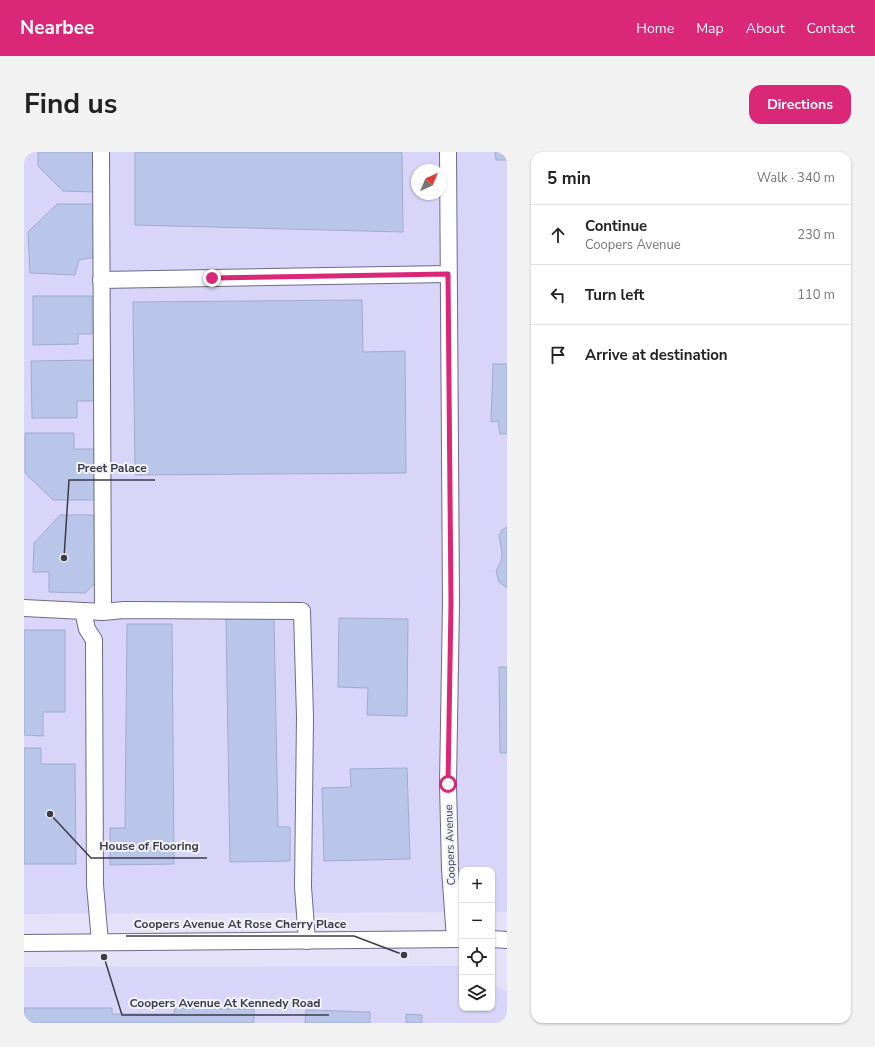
<!DOCTYPE html>
<html lang="en">
<head>
<meta charset="utf-8">
<style>
  :root { --surface:#fff; --page:#f2f2f2; --text:#222; --muted:#767676; --line:#e0e0e0; --accent:#db2777 }
  body { margin:0; font-family:"Nunito Sans",sans-serif; background:var(--page); color:var(--text) }
  .controls { position:absolute; right:12px; bottom:12px; display:grid; overflow:hidden; border-radius:8px; box-shadow:0 1px 3px #0004 }
  .controls button { width:36px; height:36px; display:grid; place-items:center; padding:0; border:0; border-bottom:1px solid var(--line); background:var(--surface); color:var(--text); font:20px sans-serif }
  .compass { position:absolute; left:387px; top:12px; width:36px; height:36px; border-radius:50%; background:var(--surface); box-shadow:0 1px 3px #0004; rotate:44deg }
  .stop { position:absolute; width:12px; height:12px; margin:-9px; border:3px solid #db2777; border-radius:50%; background:#fff }
  .stop.end { background:#db2777; border-color:#fff; box-shadow:0 1px 4px #0008 }
  .list { margin:0; padding:0; list-style:none }
  h2 { display:flex; justify-content:space-between; align-items:center; height:52px; margin:0; padding:0 16px; font-size:17px }
  h2 small { font-size:13px; font-weight:400; color:var(--muted) }
  .list li { display:grid; grid-template-columns:26px 1fr auto; gap:12px; align-items:center; box-sizing:border-box; height:60px; padding:0 16px; border-top:1px solid var(--line) }
  .list b { display:block; font-size:15px; white-space:nowrap }
  .list p { margin:0; font-size:13px; white-space:nowrap; color:var(--muted) }
  .list em { font-size:13px; font-style:normal; color:var(--muted) }
  .icon { flex:none; width:22px; height:22px; fill:none; stroke:currentColor; stroke-width:2; stroke-linecap:round; stroke-linejoin:round }
  .map { position:relative; flex:none; width:483px; height:871px; overflow:hidden; border-radius:12px }
  header { display:flex; align-items:center; gap:24px; box-sizing:border-box; height:56px; padding:0 20px; background:var(--accent); color:#fff }
  header strong { font-size:19px }
  nav { display:flex; gap:22px; margin-inline-start:auto; font-size:14px }
  .intro { display:flex; align-items:center; justify-content:space-between; box-sizing:border-box; height:96px; padding:0 24px }
  h1 { margin:0; font-size:28px }
  .button { padding:10px 18px; border-radius:12px; background:var(--accent); color:#fff; font-size:14px; font-weight:700 }
  main { display:flex; gap:24px; padding:0 24px }
  aside { flex:1; background:var(--surface); border-radius:12px; box-shadow:0 1px 3px #0004 }
  .map>svg:first-child { display:block }
  .built { fill:#d9d5f9; fill-rule:evenodd }
  .building { fill:#b9c5e9; stroke:#9fabce }
  .lines { fill:none; stroke-linecap:round; stroke-linejoin:round }
  .minor-casing { stroke:#6e6a8c; stroke-width:18 }
  .minor { stroke:#fff; stroke-width:16 }
  .route { stroke:#db2777; stroke-width:5 }
  .labels { text-anchor:middle; dominant-baseline:central; stroke-width:4; stroke-linejoin:round; paint-order:stroke }
  .street-label { font-size:11px; fill:#3c3a49; stroke:#f1f1f8 }
  .leader { fill:none; stroke:#3c3a49; stroke-width:1.5 }
  .callout-dot { fill:#3c3a49; stroke:#f1f1f8; stroke-width:1.5 }
  .callout-label { font-size:12px; text-anchor:middle; font-weight:bold; fill:#3c3a49; stroke:#f1f1f8; stroke-width:4; stroke-linejoin:round; paint-order:stroke }
</style>
</head>
<body>
<header>
<strong>Nearbee</strong>
<nav><a>Home</a><a>Map</a><a>About</a><a>Contact</a></nav>
</header>
<div class="intro"><h1>Find us</h1><a class="button">Directions</a></div>
<main>
<div class="map">
<svg width="483" height="871" viewBox="0 0 483 871">
  <rect width="100%" height="100%" fill="#e4e1f9"/>
  <g class="built">
    <path d="M0 0H483V760H468V718H438V760L0 762ZM393 18H417V42H393Z"/>
    <path d="M434 814 438 816V856H468V832L483 840V871H0V815Z"/>
  </g>
  <g class="building">
    <path d="M14 0H73L71 40 39 39 14 14Z"/>
    <path d="M111 0H378L379 80 111 73Z"/>
    <path d="M471 0H483V8H472Z"/>
    <path d="M33 52H74L72 105 55 108 51 123 6 121 4 80Z"/>
    <path d="M9 144H68V182H54V192L9 193Z"/>
    <path d="M338 148 339 200 381 199 382 321 111 323 109 150Z"/>
    <path d="M74 208 75 249H53V266H8L7 209Z"/>
    <path d="M469 212H483V282H476L474 269 467 270Z"/>
    <path d="M1 281H50V297H70V348H29L1 321Z"/>
    <path d="M36 363H70L71 431 61 441 25 440V420H9L10 391Z"/>
    <path d="M483 375V436L475 430 472 419 477 409 478 401 475 383 478 378Z"/>
    <path d="M250 466 254 675H266V709L206 710 202 467Z"/>
    <path d="M315 466 384 467 383 564 343 563 344 536 314 535Z"/>
    <path d="M103 472H148L150 712 86 713V676H101Z"/>
    <path d="M0 478H41V560H19V584L0 583Z"/>
    <path d="M475 515H483V601H476Z"/>
    <path d="M0 596H17V612H51L52 712H0Z"/>
    <path d="M383 616 386 707 300 709 298 636 327 635 326 617Z"/>
    <path d="M0 856H88V862H150L151 856 230 857V871H0Z"/>
    <path d="M282 858 346 860V871H281Z"/>
    <path d="M382 862 398 863V871H382Z"/>
  </g>
  <g class="lines">
    <defs>
      <g id="minor">
        <path d="M77 0 79 460"/>
        <path d="M424 0 427 451 424 632 426 717 431 787"/>
        <path d="M77 128 424 122"/>
        <path d="M0 456 79 460 100 458 278 459 281 565 279 735 283 789"/>
        <path d="M59 459 63 477 70 488 71 733 76 790"/>
        <path d="M468 787 483 788"/>
        <path d="M0 791 438 787"/>
      </g>
    </defs>
    <use href="#minor" class="minor-casing"/>
    <use href="#minor" class="minor"/>
  </g>
  <g class="lines">
    <path class="route" d="M188 126 424 122 427 451 424 632"/>
  </g>
  <g class="labels">
    <g class="street-label">
      <text transform="translate(426 693) rotate(-92)">Coopers Avenue</text>
    </g>
  </g>
  <path class="leader" d="M40 406L45 328H131M26 662L67 706H183M380 803L330 784H102M80 805L98 863H305"/>
  <g class="callout-dot">
    <circle cx="40" cy="406" r="4"/>
    <circle cx="26" cy="662" r="4"/>
    <circle cx="380" cy="803" r="4"/>
    <circle cx="80" cy="805" r="4"/>
  </g>
  <g class="callout-label">
    <text x="88" y="320">Preet Palace</text>
    <text x="125" y="698">House of Flooring</text>
    <text x="216" y="776">Coopers Avenue At Rose Cherry Place</text>
    <text x="201" y="855">Coopers Avenue At Kennedy Road</text>
  </g>
</svg>
<div class="controls">
<button>+</button>
<button>−</button>
<button><svg class="icon" aria-label="locate" viewBox="0 0 24 24"><circle cx="12" cy="12" r="6"/><path d="M12 2v4M12 18v4M2 12h4M18 12h4"/></svg></button>
<button><svg class="icon" aria-label="layers" viewBox="0 0 24 24"><path d="M12 4l9 5-9 5-9-5zM3 14l9 5 9-5"/></svg></button>
</div>
<svg class="compass" viewBox="-18 -18 36 36"><path d="M0-13l5 13h-10z" fill="#e53935"/><path d="M0 13l5-13h-10z" fill="#767676"/></svg>
<div class="stop" style="left:424px;top:632px"></div>
<div class="stop end" style="left:188px;top:126px"></div>
</div>
<aside>
<h2>5 min<small>Walk · 340 m</small></h2>
<ul class="list">
<li><svg class="icon" aria-label="ahead" viewBox="0 0 24 24"><path d="M12 20V5M6 11l6-6 6 6"/></svg><div><b>Continue</b><p>Coopers Avenue</p></div><em>230 m</em></li>
<li><svg class="icon" aria-label="left" viewBox="0 0 24 24"><path d="M17 20v-9H6M10 6l-5 5 5 5"/></svg><div><b>Turn left</b></div><em>110 m</em></li>
<li><svg class="icon" aria-label="arrive" viewBox="0 0 24 24"><path d="M6 21V4h12l-3 4 3 4H6"/></svg><div><b>Arrive at destination</b></div></li>
</ul>
</aside>
</main>
</body>
</html>
